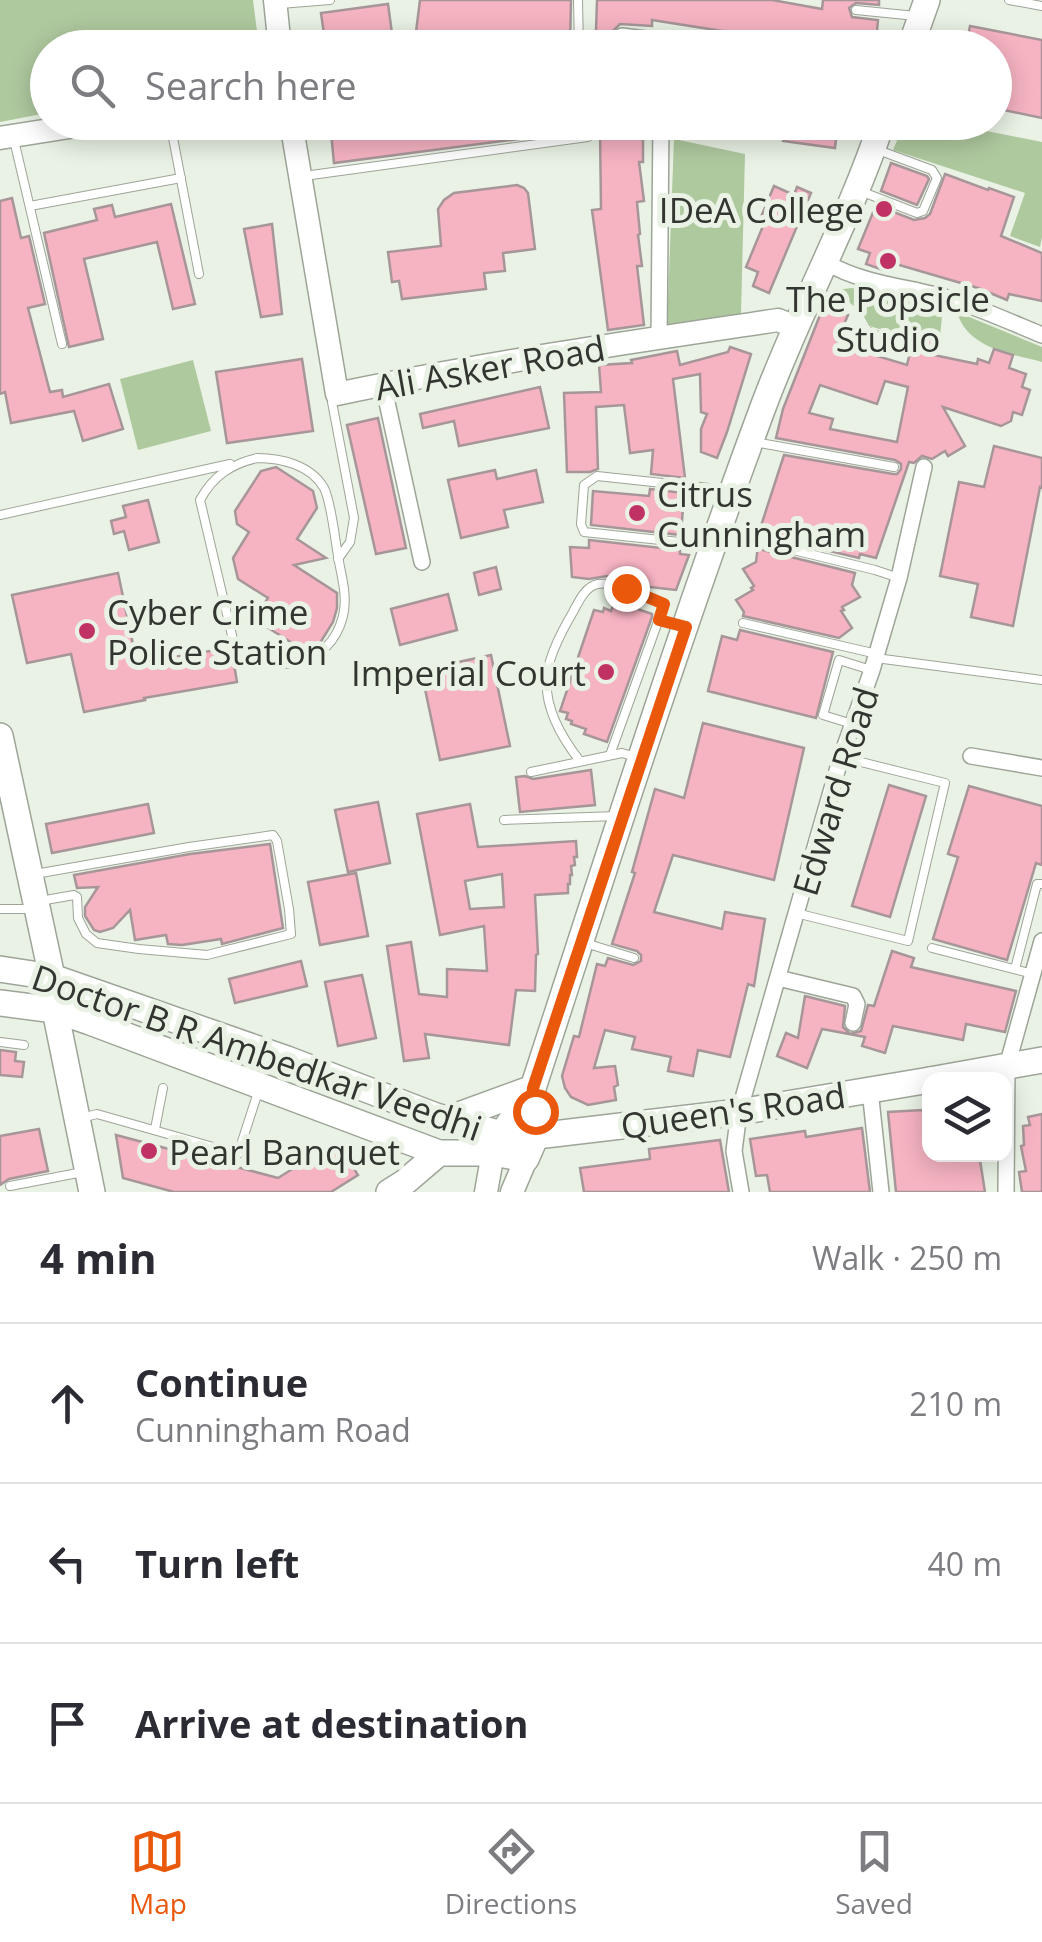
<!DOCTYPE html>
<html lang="en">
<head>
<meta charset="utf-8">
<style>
  :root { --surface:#fff; --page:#f2f2f3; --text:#2b2b33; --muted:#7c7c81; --line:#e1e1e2; --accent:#ea580c }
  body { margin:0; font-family:"Open Sans",sans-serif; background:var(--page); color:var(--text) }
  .controls { position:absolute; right:30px; bottom:30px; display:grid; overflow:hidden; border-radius:20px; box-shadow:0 5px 25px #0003 }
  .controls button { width:90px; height:90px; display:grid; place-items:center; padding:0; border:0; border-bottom:2px solid var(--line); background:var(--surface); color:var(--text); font:50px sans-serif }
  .stop { position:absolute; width:30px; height:30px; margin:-22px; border:8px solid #ea580c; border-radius:50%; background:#fff }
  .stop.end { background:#ea580c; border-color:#fff; box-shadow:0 2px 10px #0008 }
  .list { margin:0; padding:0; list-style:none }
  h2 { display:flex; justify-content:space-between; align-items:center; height:130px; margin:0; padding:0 40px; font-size:42px }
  h2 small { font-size:32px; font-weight:400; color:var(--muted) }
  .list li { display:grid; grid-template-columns:65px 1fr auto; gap:30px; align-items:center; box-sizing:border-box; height:160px; padding:0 40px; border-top:2px solid var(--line) }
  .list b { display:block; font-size:38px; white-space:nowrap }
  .list p { margin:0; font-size:32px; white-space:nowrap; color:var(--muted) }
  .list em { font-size:32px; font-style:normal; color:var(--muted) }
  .icon { flex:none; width:55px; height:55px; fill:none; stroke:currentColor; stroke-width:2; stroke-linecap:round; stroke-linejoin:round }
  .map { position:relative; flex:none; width:1042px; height:1192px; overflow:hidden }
  .search { position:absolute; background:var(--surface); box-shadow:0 5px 25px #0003; left:30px; right:30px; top:30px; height:110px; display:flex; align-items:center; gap:25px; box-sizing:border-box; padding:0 35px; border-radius:55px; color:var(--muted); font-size:38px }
  .sheet { height:610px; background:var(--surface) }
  nav { display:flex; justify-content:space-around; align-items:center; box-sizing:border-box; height:140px; border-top:2px solid var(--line); background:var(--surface); font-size:28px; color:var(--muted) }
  nav a { display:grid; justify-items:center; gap:5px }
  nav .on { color:var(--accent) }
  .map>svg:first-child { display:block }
  .green { fill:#afc99f }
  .building { fill:#f6b3c2; stroke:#a79699; stroke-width:2.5; fill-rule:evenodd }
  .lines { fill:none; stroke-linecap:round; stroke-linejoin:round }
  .lane-casing { stroke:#9da598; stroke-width:10 }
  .street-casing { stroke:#9da598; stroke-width:18 }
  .secondary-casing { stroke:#9da598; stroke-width:25 }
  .primary-casing { stroke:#9da598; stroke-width:28 }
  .lane { stroke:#fff; stroke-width:8 }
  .street { stroke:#fff; stroke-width:15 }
  .secondary { stroke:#fff; stroke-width:22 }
  .primary { stroke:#fff; stroke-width:25 }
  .route { stroke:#ea580c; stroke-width:12 }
  .poi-dot { fill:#bf3263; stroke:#e9f2e4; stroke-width:4 }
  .labels { text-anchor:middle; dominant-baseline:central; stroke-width:10; stroke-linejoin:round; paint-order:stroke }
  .poi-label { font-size:35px; fill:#323530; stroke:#e9f2e4; text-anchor:start }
  .street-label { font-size:35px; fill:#323530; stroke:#e9f2e4 }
</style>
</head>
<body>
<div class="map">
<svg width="1042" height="1192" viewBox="0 0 1042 1192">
  <rect width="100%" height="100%" fill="#e9f2e4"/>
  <g class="green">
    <path d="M0 0H253L259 47 48 48 47 113 0 122Z"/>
    <path d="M905 122 946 123 1042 142V237L1040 247 1010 236 1025 193 893 150Z"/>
    <path d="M674 139 745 154 741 314 667 328Z"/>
    <path d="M852 288 943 307 940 336 915 332 897 334 869 326 862 313 835 290Z"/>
    <path d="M957 312 1042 347V362C1011 354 967 348 957 312Z"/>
    <path d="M193 360 211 431 138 450 120 379Z"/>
  </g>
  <g class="building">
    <path d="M420 0H571L570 48H539L416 32Z"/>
    <path d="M597 0H772L822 9 823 0H879V5L856 3 849 8 852 17 878 20 876 42H872V47L812 42 811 45 652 20V26L620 24 612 32 596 31Z"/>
    <path d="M388 4 394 48H326L321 13Z"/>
    <path d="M970 26 1042 40V118L994 108V48H966Z"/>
    <path d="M330 122H579L580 131 334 163Z"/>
    <path d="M785 122H838L835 148 783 141Z"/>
    <path d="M600 130H643V162H639L644 201 637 202 640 234 638 235 642 266H637L644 325 608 330 592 210 601 209Z"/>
    <path d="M891 163 927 176 929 179 917 205 881 191Z"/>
    <path d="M945 174 988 190 989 188 1014 197 1001 236 1042 253V301L1009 294 1007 300 978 288 896 264 894 269 885 266 883 270 866 264 870 253 858 249 876 205 914 220 925 218 930 214Z"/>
    <path d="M517 185 524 188 528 193 535 249 503 253 505 271 484 273 486 289 402 299 399 281 392 282 388 252 441 246 438 209 444 200 454 193Z"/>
    <path d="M774 186 794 195 797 187 811 193 769 293 753 286 758 272 746 267 763 226 758 224Z"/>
    <path d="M12 198 21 238 29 236 45 304 28 308 50 392 62 390 63 397 109 384 123 429 83 441 74 411 11 423 5 392 0 394V201Z"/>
    <path d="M171 204 195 304 173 309 157 242 84 259 103 339 69 347 44 233 97 220 94 209 112 205 115 217Z"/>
    <path d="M272 224 282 314 261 317 244 229Z"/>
    <path d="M824 305 848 315 837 341 864 350 871 329 884 334 877 356 907 365 914 335 938 341 934 355 977 364 978 359 989 363 994 349 1013 355 1009 368 1026 374 1022 387 1030 390 1022 415 1013 412 1011 421 1001 426 943 407 965 446 948 456 945 451 932 459 922 456 914 463 909 462 876 558 860 554 859 558 767 536 759 538V532L784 455 893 474H897L901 469V464L895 460 776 438 783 409ZM885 381 908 387 897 442 830 429 833 419 809 413 820 385 877 404Z"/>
    <path d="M730 347 751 354 727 432 717 458 701 452V429L707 414 701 412 700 374 673 379 685 478 651 474 653 450 630 453 624 405 596 407 598 469 590 472H567L564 393 601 392 599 365 632 363 631 360 677 351 680 365 728 352Z"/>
    <path d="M302 359 313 431 227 443 216 372Z"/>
    <path d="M540 387 549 428 459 446 454 421 423 428 420 414Z"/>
    <path d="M378 418 406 548 376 554 347 425Z"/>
    <path d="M994 446 1042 458V488L1040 487 1013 626 971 617 978 584 940 576 959 482 984 487Z"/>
    <path d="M276 467 313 491 317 508 297 539 326 558 294 565 337 593V608L333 622 320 643 305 651 262 624 259 612 268 598 238 579 233 558 249 532 237 524 235 511 261 471Z"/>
    <path d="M495 470 497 479 536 470 543 502 504 510 508 527 461 538 448 480Z"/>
    <path d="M650 489 684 493 681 535 591 525 593 491 649 496Z"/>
    <path d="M148 500 159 542 129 550 124 531 114 534 111 521 126 517 123 506Z"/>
    <path d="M589 540 680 550V554L689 555 676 590 641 586 607 576 589 579 572 577 570 547 589 548Z"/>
    <path d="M758 546 763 550 855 573 852 585 860 597 842 607 844 610 841 611 852 628 839 638 743 616 744 612 736 600 753 590 751 588 754 586 743 569 756 562Z"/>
    <path d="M496 567 501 589 479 595 474 573Z"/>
    <path d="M118 573 137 663 228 648 232 652 237 682 144 698 145 700 84 712 71 654 27 663 12 595Z"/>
    <path d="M448 594 457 630 400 645 391 609Z"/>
    <path d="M613 606 627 611 629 606 652 614V617L607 742 584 734 586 729 571 724 572 721 566 719 568 713 560 711 594 610 603 612 604 608 611 611Z"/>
    <path d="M740 630 833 652 816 718 708 691 722 636 737 640Z"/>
    <path d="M491 655 510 746 440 760 421 670Z"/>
    <path d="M703 723 804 748 774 880 673 855 654 912 722 929 725 912 765 919 754 986 748 984 730 1057 698 1050 693 1076 668 1071 671 1057 632 1049 635 1037 605 1030 594 1068 615 1066 618 1085 614 1087 616 1100 588 1105 571 1097 565 1088 562 1076 574 1036 579 1037 597 964 605 966 608 958 633 965 641 961V955L637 951 612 944 635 873 632 872 655 789 684 798Z"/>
    <path d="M591 770 595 805 520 812 516 777 525 776 533 779Z"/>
    <path d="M889 785 926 796 890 917 852 906Z"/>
    <path d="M969 786 1042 806V865L1036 863 1007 960 933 939 958 857 948 854Z"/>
    <path d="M378 802 390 863 348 872 335 810Z"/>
    <path d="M148 804 154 833 52 853 46 824Z"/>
    <path d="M470 804 478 847 576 841 577 857H574L575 865 571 866 572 875H570V884H568V893L535 895 538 954 536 955 535 991 516 990 509 1045 425 1034 429 1058 404 1061 387 946 411 942 419 994 447 997V969L487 971 484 926 440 935 417 814ZM502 874 504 907 470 909 465 881Z"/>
    <path d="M270 844 283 928 222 944 221 939 182 945 168 944 166 935 135 940 130 910 113 928 100 932 94 930 85 916V907L98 887 77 888 74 875 190 854Z"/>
    <path d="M356 873 368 936 320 945 308 882Z"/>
    <path d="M892 951 914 958 911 967 1016 991 1005 1032 966 1024 963 1040 893 1026 885 1053 862 1046 865 1037 822 1029 807 1068 777 1056 786 1033 798 1038 805 996 845 1006 843 1027 850 1034 861 1031 868 1005 874 1006Z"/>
    <path d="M301 961 307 986 235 1003 229 979Z"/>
    <path d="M362 975 376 1038 338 1046 325 982Z"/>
    <path d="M0 1050 16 1052 15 1061 24 1062 22 1077 0 1075Z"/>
    <path d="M923 1110 924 1119H930V1154H979L985 1192H896L888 1112Z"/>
    <path d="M1042 1114V1192H1022L1019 1172 1026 1171 1021 1146 1024 1145 1023 1126 1030 1125 1028 1117Z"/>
    <path d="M862 1128 870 1192H770L767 1175 756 1176 750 1139 805 1131 806 1137Z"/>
    <path d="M39 1129 48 1171 9 1179 0 1185V1136Z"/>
    <path d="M116 1135 278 1178 326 1148 329 1153 340 1146 358 1175 331 1192H174L123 1178Z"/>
    <path d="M720 1140 729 1192H584L580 1168 650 1159 649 1149Z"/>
  </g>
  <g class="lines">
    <defs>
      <g id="lane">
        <path d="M578 0 579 48"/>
        <path d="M1009 0 1042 6"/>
        <path d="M280 4 330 0"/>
        <path d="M856 10 916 16"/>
        <path d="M170 122 199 274"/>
        <path d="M14 140 62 344"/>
        <path d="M304 176 588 137 586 122"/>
        <path d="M860 191 917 213 923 211 937 178 932 170 878 150"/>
        <path d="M30 206 181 178"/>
        <path d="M335 398 332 402 354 518 350 542 338 559"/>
        <path d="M754 442 894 467"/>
        <path d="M257 458C281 458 311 465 324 488 331 501 335 539 338 556 341 575 348 596 343 616 330 669 271 677 234 644L200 500C213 476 231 464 257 458Z"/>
        <path d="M0 515 230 464"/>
        <path d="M765 543 875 570 899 578"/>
        <path d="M708 545 584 532 581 524 584 485 597 476 728 490"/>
        <path d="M743 623 877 654"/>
        <path d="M876 658 1042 680"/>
        <path d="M852 724 823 715 839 660 871 670"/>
        <path d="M580 761C562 738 544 707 547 677 548 657 563 629 573 612 578 603 585 586 598 584 620 581 644 596 664 605L610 755"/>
        <path d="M531 772 622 753 636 757"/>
        <path d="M504 820 617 816"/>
        <path d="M35 874 189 847 273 835 277 841 289 909 291 934 207 955 139 949 97 943 86 934 78 918 77 897 74 895 40 901"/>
        <path d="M0 909H33"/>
        <path d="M796 913 908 941 945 783 841 757"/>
        <path d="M585 943 634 958"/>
        <path d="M932 948 1033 974"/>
        <path d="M1015 969 1037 884H1042"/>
        <path d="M0 1042 24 1045"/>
        <path d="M81 1118 97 1114 238 1154 259 1089"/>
        <path d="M155 1129 163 1088"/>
        <path d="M10 1186 83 1172"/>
      </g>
      <g id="street">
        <path d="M622 36 717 48"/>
        <path d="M827 263C865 285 912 287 954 300 984 310 1013 323 1042 335"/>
        <path d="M659 338 661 122"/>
        <path d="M383 384 422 562"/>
        <path d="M971 756 1042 768"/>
        <path d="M778 978 853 996 857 1004 853 1023"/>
        <path d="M870 1090 881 1192"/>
        <path d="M741 1192 734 1151 739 1112 841 757 872 670 899 578 924 467"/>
        <path d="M1006 1192 1007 1066 1042 941"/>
      </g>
      <g id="secondary">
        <path d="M275 0 280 48"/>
        <path d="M291 122 337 394C483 363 631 342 778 320L795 327"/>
        <path d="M0 138 101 122"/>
        <path d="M486 1192 493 1153"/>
        <path d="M512 1192 526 1159"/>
      </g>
      <g id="primary">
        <path d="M910 48 927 0"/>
        <path d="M0 736 52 977 55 1010 92 1192"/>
        <path d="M0 969 52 977 287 1059 436 1116 502 1134 545 1135 739 1112 930 1080"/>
        <path d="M0 1003 55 1010 90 1022 439 1153H493L526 1159 536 1136"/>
        <path d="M930 1080 1042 1060"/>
        <path d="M448 1119 533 1088"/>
        <path d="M493 1153 502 1134 533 1088C607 861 679 633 762 410 798 312 849 221 882 122"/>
        <path d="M389 1192 405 1182 439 1153"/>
      </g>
    </defs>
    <use href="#lane" class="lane-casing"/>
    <use href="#street" class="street-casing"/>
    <use href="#secondary" class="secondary-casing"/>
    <use href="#primary" class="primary-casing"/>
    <use href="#lane" class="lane"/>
    <use href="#street" class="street"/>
    <use href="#secondary" class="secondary"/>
    <use href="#primary" class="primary"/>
  </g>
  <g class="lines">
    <path class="route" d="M535 1111 532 1098 533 1088 686 627 659 620 664 604 626 588"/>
  </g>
  <g class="poi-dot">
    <circle cx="884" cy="209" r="10"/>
    <circle cx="888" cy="261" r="10"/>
    <circle cx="637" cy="513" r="10"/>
    <circle cx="87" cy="631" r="10"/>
    <circle cx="606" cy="672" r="10"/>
    <circle cx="149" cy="1151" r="10"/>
  </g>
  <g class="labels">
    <g class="poi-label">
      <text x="864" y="209" text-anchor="end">IDeA College</text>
      <text x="888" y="298" text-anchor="middle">The Popsicle<tspan x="888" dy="40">Studio</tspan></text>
      <text x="657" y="493">Citrus<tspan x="657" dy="40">Cunningham</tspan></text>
      <text x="107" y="611">Cyber Crime<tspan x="107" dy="40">Police Station</tspan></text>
      <text x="586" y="672" text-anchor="end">Imperial Court</text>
      <text x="169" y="1151">Pearl Banquet</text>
    </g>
    <g class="street-label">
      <text transform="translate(490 367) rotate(-10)">Ali Asker Road</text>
      <text transform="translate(835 791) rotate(-73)">Edward Road</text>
      <text transform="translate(257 1052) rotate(19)">Doctor B R Ambedkar Veedhi</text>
      <text transform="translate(733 1110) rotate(-8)">Queen's Road</text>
    </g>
  </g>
</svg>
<div class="controls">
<button><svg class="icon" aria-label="layers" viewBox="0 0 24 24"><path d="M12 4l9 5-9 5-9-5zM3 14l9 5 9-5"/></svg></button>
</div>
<div class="stop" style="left:535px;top:1111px"></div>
<div class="stop end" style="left:626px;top:588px"></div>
<div class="search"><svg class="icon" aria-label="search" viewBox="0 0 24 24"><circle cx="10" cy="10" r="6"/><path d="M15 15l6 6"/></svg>Search here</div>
</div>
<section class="sheet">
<h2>4 min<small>Walk · 250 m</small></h2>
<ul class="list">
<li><svg class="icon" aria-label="ahead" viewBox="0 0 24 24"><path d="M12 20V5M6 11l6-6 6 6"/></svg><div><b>Continue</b><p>Cunningham Road</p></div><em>210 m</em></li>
<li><svg class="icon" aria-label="left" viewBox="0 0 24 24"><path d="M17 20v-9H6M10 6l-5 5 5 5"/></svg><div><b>Turn left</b></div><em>40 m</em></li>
<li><svg class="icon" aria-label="arrive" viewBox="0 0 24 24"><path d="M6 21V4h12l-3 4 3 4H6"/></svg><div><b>Arrive at destination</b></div></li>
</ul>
</section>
<nav>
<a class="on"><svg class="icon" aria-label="map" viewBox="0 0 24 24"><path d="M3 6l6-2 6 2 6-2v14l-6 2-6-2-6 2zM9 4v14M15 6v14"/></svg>Map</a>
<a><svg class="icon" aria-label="directions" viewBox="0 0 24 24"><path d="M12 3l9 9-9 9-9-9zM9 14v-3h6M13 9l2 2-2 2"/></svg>Directions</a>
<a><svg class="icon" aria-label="saved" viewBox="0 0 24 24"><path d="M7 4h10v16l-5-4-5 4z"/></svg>Saved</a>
</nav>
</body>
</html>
